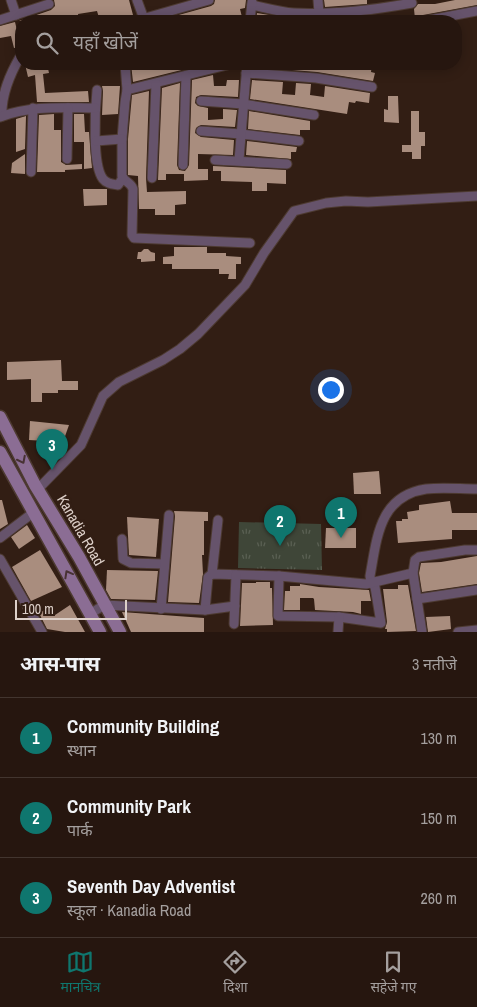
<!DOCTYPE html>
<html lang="hi">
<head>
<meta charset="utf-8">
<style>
  :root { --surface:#26160f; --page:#2e1f18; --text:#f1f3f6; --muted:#a49f9e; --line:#42352f; --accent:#0f766e }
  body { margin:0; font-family:"Archivo Narrow","Noto Sans Devanagari",sans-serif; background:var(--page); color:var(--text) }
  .scale { position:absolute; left:15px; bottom:12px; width:112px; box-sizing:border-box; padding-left:5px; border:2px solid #ddd0c9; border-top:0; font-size:14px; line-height:18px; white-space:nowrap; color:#ddd0c9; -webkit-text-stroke:4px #321e14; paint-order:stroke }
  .you { position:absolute; left:330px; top:389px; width:18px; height:18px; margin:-12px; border:4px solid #fff; border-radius:50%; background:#1a73e8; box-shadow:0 0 0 8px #1a73e833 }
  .badge { display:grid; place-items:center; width:32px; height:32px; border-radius:50%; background:var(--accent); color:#fff; font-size:16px; font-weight:700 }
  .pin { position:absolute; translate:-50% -41px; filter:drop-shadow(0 1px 2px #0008) }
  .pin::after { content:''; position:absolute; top:26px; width:18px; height:15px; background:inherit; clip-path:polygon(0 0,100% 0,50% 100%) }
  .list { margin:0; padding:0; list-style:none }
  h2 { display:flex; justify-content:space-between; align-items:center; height:65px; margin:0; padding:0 20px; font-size:21px }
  h2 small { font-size:16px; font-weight:400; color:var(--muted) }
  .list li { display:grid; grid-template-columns:32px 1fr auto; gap:15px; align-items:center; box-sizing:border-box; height:80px; padding:0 20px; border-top:1px solid var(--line) }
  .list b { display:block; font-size:19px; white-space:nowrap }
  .list p { margin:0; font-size:16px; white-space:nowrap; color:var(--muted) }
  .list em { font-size:16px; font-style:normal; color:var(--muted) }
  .icon { flex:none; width:28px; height:28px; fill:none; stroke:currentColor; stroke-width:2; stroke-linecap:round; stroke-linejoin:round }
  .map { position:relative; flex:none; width:477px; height:632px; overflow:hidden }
  .search { position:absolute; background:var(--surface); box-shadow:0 2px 12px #0003; left:15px; right:15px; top:15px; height:55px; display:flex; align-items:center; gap:12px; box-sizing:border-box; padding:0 18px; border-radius:20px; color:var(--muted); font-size:19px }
  .sheet { height:305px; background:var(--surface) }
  nav { display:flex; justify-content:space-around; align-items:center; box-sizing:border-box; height:70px; border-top:1px solid var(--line); background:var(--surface); font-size:14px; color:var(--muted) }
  nav a { display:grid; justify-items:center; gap:2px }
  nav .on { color:var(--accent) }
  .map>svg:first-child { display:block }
  .grass { fill:url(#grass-tufts) }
  .building { fill:#a98d7e }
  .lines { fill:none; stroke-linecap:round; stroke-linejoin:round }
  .street-casing { stroke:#4d3a31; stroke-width:11 }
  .secondary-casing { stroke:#4d3a31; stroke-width:15 }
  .street { stroke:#66536b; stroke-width:9 }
  .secondary { stroke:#8b6d94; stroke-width:12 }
  .oneway { stroke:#483234 }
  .labels { text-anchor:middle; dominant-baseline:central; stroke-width:5; stroke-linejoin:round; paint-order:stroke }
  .street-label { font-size:15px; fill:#ddd0c9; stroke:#321e14 }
</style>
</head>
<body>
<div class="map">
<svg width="477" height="632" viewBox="0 0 477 632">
  <defs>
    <pattern id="grass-tufts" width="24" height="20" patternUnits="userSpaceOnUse" patternTransform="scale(1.25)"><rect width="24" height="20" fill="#3f4638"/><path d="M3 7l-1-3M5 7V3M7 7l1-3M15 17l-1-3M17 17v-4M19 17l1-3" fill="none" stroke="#5a6053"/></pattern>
  </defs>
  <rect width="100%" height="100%" fill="#321e14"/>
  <path class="grass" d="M239 522 321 524 322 570 238 568Z"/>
  <g class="building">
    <path d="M54 0H129L133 15 129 21H100L97 11 78 14 79 21H19L51 10 55 6Z"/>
    <path d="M215 0H246L245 8 240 9 243 21H157L211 6 214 4Z"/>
    <path d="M324 0H367V4L325 7Z"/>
    <path d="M455 0H477V5L423 15 418 19H415L414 9 418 4H435Z"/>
    <path d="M257 13 294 19 324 20 360 17V21H256Z"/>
    <path d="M15 22 21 47 14 48 11 36 0 38V26Z"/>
    <path d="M25 64H47L49 73 43 74 45 93 88 91 89 102H37L35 75 28 77Z"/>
    <path d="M131 64H161L163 67 175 64H206L133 82Z"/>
    <path d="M253 64H372L371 72 375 73 373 81 317 72 253 67Z"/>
    <path d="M213 75 214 86H226L227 80H239L238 97 201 95 196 97 195 103 198 106 208 108V120L223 119V109L237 110 235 127 201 125 196 128 195 133 201 137 234 140 233 155 198 154V169H208V180L184 181V174H166V180H158L162 88 180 83 177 165 179 170 185 171 189 165 192 80Z"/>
    <path d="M252 80 283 82 282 94 295 95 296 83 311 84 310 95 324 97 325 86 370 93 369 103 356 101 355 103 349 102 347 114 250 99Z"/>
    <path d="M102 86H120L118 114 102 115 103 91Z"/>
    <path d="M149 91 146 178 147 192 186 191V204L175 205V215H155V209H139L138 176 128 175V139L132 95Z"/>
    <path d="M388 96H398L399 123 384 122V109L388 110Z"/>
    <path d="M249 111 310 121V130H300V135L248 129Z"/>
    <path d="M411 111H419V132H425V146H421V159H412V152H402V145H411Z"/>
    <path d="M54 114V130H61V162L66 165 82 164V169L65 170V172H37L39 115Z"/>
    <path d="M74 114H84L85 132H89L92 168 84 169V142H74Z"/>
    <path d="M26 116 25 149 16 152V119Z"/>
    <path d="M247 141 297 147 296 152H291V159L246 155Z"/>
    <path d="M25 154V174L11 173 12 163Z"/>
    <path d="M213 166 286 170V184L267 183V191H252V182L221 181V171H213Z"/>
    <path d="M83 189H107V205L84 206Z"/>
    <path d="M174 247H207V253H226V256L241 257V264H236V279H228L229 274H219V269H172V264H163V257L174 256Z"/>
    <path d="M144 249H148L151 252 155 253V261L141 262V259H137L138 252H141Z"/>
    <path d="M61 360 62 381H78V390H58V393H42V402H31V379L7 380V362Z"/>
    <path d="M30 421 69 425 63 442 29 440Z"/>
    <path d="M379 471 381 494H354L353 473Z"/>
    <path d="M0 500H2L8 524 0 529Z"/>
    <path d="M450 501 452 513H477V530H452V539L398 543 396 521H402V519H408L407 512 419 510V505Z"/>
    <path d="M174 511 208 512V521H204V555H202L203 574 199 603 168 602 175 516Z"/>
    <path d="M127 517 159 519 156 557 129 555Z"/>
    <path d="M27 525 35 538 19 549 11 537Z"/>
    <path d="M326 528H356V548H325Z"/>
    <path d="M40 550 62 587 31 601 12 567Z"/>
    <path d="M477 556V584L422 592 419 573 421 563 441 562Z"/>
    <path d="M107 570 158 571 155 600 111 599 106 590Z"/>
    <path d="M256 582H270V588H272L273 625 240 626 242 583H256Z"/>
    <path d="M300 584 319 587 369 590 371 601H361V614L353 612 315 610 314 599 313 598H300V610H284L285 591H290V586H300Z"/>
    <path d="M398 585H408L416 631 387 632V629H385L387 622 383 589H398Z"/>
    <path d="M70 605 85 632H65L47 629 39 613 50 607 55 615Z"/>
    <path d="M122 612 204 618V632H131Z"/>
    <path d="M450 616 451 629 428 632 426 617Z"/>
  </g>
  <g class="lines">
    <defs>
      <g id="street">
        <path d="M11 0 16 15"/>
        <path d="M137 0 144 19"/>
        <path d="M318 0 319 13"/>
        <path d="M252 5C266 8 280 12 294 13 334 15 373 10 412 3"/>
        <path d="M0 20 49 4"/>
        <path d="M135 21 209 0"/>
        <path d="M250 21 252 2"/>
        <path d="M424 21 477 11"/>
        <path d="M125 64 127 90 125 102 122 139V176C124 182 131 182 133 189L132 235 134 238 250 243"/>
        <path d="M246 73 316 78 372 87"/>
        <path d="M97 90C95 109 92 165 103 179 107 184 112 184 118 185L123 178"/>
        <path d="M127 90 231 64"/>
        <path d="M201 101 243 104 314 115"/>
        <path d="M2 116C1 94 10 74 21 55"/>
        <path d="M0 117C31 105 63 108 95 108"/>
        <path d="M201 131 241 134 299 141"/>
        <path d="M96 141 122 139"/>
        <path d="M67 159 68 108"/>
        <path d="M215 160 287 164"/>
        <path d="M239 160 247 64"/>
        <path d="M183 165 186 76"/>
        <path d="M31 172 33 108"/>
        <path d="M152 178 156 84"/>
        <path d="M38 489 81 445 103 396 119 382 163 360 180 349 198 334 245 285 264 253 294 211 326 203 346 201 368 202 477 196"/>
        <path d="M0 538 34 512"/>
        <path d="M122 539 123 559 131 563 164 564"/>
        <path d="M0 559 42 632"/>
        <path d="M212 574 218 520"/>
        <path d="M279 576 278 616 339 617 381 623 375 587 371 582 370 576C377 538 379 496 426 489 443 487 460 489 477 489"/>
        <path d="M417 599 477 590"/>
        <path d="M161 609 169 515"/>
        <path d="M205 610 208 577 212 574 279 576 366 584 413 573"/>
        <path d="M90 614 104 605 205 610 235 606"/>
        <path d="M234 624 236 575"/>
        <path d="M338 632 339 617"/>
        <path d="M422 632 413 573 415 560 419 557 465 550H477"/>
        <path d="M458 632 477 630"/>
      </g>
      <g id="secondary">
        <path d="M0 417 35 485 79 557 120 632"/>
        <path d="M0 452 100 632"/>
      </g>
    </defs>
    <use href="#street" class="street-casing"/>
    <use href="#secondary" class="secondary-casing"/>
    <use href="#street" class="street"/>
    <use href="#secondary" class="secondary"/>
  </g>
  <defs><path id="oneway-chevron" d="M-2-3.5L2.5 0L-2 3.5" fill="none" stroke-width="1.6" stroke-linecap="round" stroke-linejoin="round" transform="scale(1.25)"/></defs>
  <g class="oneway">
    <use href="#oneway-chevron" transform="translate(22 460) rotate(63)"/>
    <use href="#oneway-chevron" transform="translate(68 574) rotate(-119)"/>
  </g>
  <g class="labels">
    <g class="street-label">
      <text transform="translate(81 530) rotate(60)">Kanadia Road</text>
    </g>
  </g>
</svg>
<div class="scale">100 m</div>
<div class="you"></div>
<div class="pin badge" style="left:341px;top:538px">1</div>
<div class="pin badge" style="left:280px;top:546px">2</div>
<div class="pin badge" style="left:52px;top:470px">3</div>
<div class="search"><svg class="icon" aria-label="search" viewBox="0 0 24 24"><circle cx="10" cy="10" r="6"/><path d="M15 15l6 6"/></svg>यहाँ खोजें</div>
</div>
<section class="sheet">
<h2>आस-पास<small>3 नतीजे</small></h2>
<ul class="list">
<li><span class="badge">1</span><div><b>Community Building</b><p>स्थान</p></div><em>130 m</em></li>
<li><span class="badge">2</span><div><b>Community Park</b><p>पार्क</p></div><em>150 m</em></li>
<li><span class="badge">3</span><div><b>Seventh Day Adventist</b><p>स्कूल · Kanadia Road</p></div><em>260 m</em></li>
</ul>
</section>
<nav>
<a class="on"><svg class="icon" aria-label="map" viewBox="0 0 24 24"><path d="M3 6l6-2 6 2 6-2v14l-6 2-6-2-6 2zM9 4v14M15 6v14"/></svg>मानचित्र</a>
<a><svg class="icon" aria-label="directions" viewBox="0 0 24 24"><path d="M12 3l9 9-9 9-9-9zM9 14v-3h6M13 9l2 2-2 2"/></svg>दिशा</a>
<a><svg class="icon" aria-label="saved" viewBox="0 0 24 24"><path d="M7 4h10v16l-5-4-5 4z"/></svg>सहेजे गए</a>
</nav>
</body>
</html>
